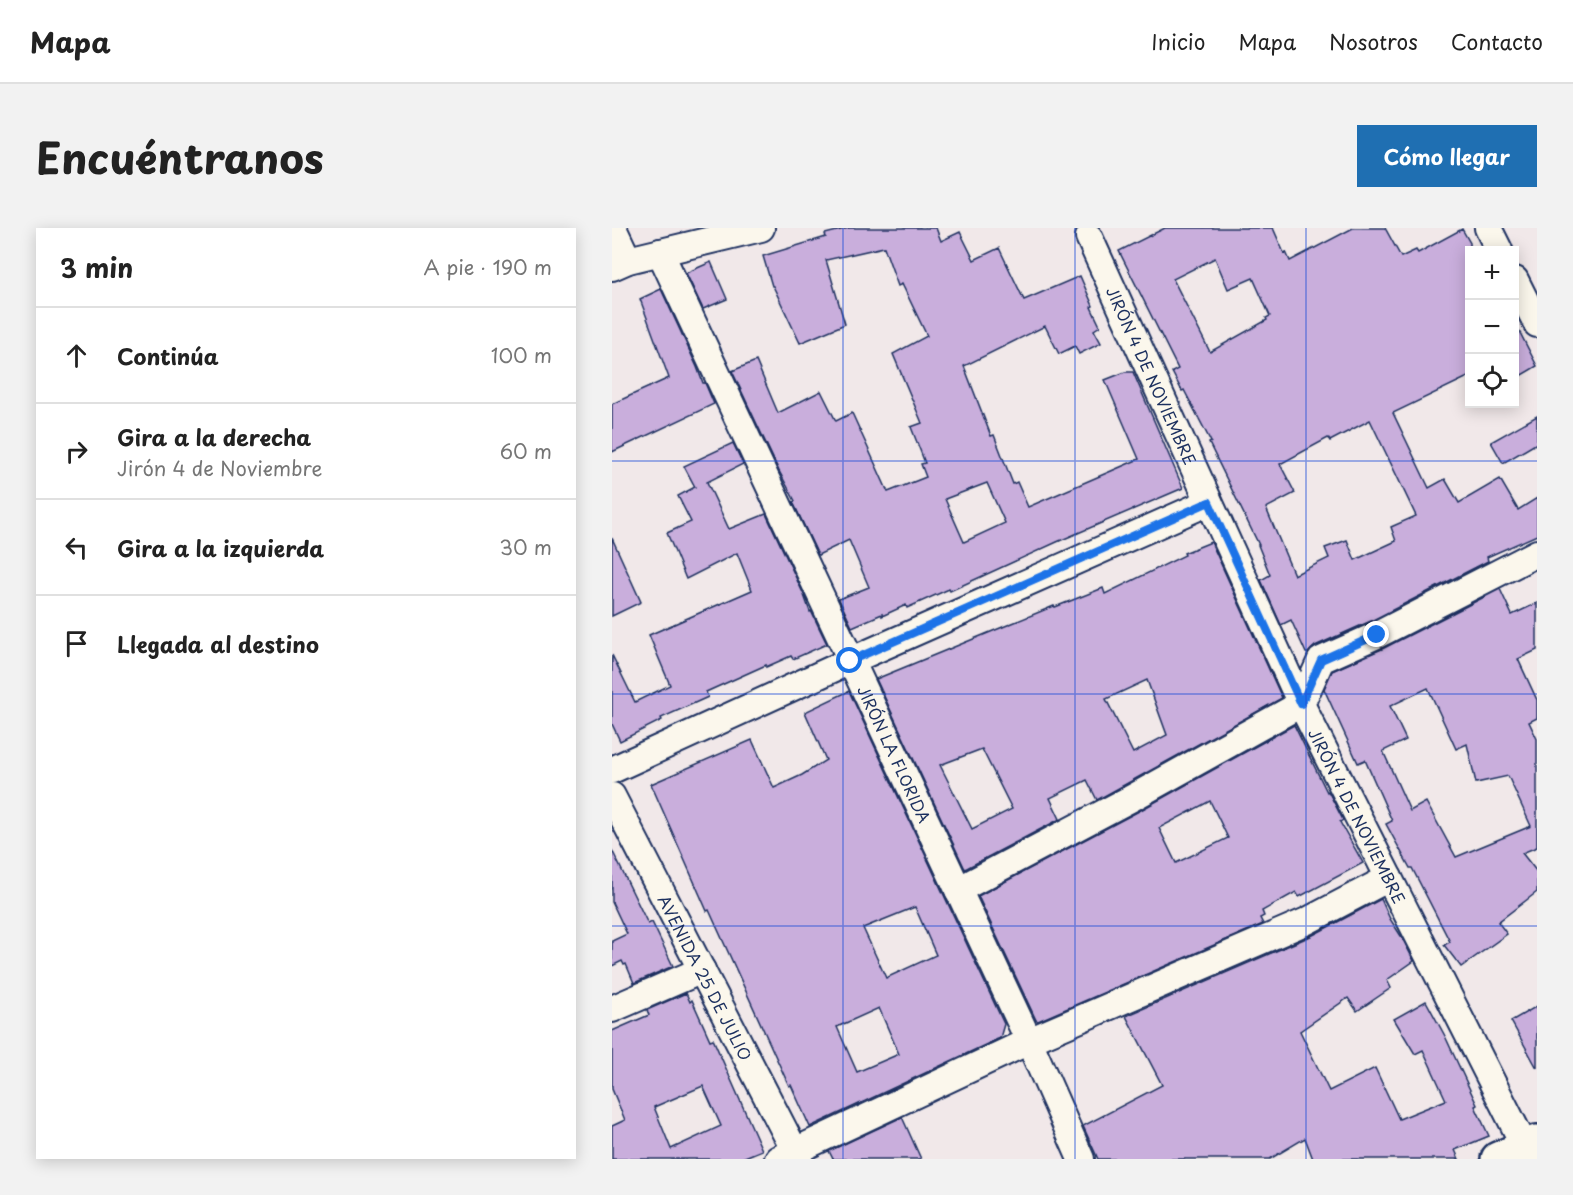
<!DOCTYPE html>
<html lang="es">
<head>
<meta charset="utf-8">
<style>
  :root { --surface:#fff; --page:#f2f2f2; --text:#222; --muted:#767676; --line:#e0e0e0; --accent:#1f6fb2 }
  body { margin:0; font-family:"Playpen Sans",sans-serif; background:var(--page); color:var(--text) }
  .controls { position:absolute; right:18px; top:18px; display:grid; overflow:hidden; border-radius:0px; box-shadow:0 3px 15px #0003 }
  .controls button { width:54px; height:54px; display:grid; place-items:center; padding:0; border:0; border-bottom:2px solid var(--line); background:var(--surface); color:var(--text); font:30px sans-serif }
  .stop { position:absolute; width:18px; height:18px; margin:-14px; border:4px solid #1a73e8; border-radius:50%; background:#fff }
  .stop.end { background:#1a73e8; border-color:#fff; box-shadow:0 2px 6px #0008 }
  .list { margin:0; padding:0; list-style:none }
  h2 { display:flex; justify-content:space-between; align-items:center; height:78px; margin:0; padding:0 24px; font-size:26px }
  h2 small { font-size:20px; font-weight:400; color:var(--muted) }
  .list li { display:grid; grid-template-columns:39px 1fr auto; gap:18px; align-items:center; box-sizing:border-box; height:96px; padding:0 24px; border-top:2px solid var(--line) }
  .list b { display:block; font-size:22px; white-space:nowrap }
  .list p { margin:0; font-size:20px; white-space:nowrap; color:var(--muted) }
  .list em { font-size:20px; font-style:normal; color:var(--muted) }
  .icon { flex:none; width:33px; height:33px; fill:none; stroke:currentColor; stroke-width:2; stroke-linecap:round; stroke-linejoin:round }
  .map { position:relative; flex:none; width:925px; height:931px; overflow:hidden; border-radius:0px }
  header { display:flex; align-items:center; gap:36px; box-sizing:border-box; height:84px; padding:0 30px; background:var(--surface); border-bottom:2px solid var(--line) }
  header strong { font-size:28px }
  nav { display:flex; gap:33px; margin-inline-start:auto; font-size:21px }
  .intro { display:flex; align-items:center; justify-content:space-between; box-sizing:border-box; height:144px; padding:0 36px }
  h1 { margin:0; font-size:42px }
  .button { padding:15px 27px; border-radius:0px; background:var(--accent); color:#fff; font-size:21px; font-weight:700 }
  main { display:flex; gap:36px; padding:0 36px }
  aside { flex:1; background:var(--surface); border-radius:0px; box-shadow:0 3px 15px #0003 }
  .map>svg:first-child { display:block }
  .building { fill:#c9aedc; stroke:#1b2f5e; stroke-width:1.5; fill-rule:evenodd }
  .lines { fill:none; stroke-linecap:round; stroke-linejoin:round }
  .minor-casing { stroke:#1b2f5e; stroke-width:30 }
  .highway-casing { stroke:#1b2f5e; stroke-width:38 }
  .minor { stroke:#fbf7ec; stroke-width:26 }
  .highway { stroke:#fbf7ec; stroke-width:33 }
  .route { stroke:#1a73e8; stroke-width:8 }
  .grid { fill:none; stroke:#1d4ed8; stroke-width:1.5; stroke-opacity:0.55 }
  .labels { text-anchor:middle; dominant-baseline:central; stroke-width:6; stroke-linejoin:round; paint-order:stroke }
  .street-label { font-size:16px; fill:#1b2f5e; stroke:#fbf7ec }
</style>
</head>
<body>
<header>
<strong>Mapa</strong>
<nav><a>Inicio</a><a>Mapa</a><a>Nosotros</a><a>Contacto</a></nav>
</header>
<div class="intro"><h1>Encuéntranos</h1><a class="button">Cómo llegar</a></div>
<main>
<aside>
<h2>3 min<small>A pie · 190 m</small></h2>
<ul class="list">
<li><svg class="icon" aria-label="ahead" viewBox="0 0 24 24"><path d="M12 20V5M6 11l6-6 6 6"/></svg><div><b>Continúa</b></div><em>100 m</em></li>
<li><svg class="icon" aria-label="right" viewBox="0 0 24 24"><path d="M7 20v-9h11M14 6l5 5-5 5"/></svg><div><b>Gira a la derecha</b><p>Jirón 4 de Noviembre</p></div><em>60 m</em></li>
<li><svg class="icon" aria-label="left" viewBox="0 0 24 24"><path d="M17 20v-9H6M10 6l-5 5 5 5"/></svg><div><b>Gira a la izquierda</b></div><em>30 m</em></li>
<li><svg class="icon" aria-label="arrive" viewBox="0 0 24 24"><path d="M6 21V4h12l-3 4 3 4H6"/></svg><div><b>Llegada al destino</b></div></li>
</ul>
</aside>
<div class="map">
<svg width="925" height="931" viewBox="0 0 925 931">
  <rect width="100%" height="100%" fill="#f1e8e9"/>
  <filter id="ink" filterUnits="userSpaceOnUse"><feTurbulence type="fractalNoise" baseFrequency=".0167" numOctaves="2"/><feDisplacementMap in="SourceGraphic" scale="12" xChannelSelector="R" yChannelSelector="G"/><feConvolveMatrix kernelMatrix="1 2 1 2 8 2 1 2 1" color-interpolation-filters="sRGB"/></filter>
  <g filter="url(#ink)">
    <g class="building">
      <path d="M237 0H324L329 13 348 4 362 32 387 20 412 72 468 48 481 78 479 79 488 98 482 102 489 115 467 126 463 118 447 126 433 98 352 138 379 208 382 207 401 256 405 254 416 279 527 231 493 152 513 144H521L571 260 445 314 338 363 337 361 295 380 294 377 270 388V386L240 399 227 371 257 359 237 312 206 327 181 274 183 273 167 243 120 143 144 133 166 185 209 163 224 193 240 185 276 264 314 249 309 236 313 235 299 199 310 195 281 126 315 108 290 56 286 58 272 19 214 32 233 96 188 115 161 58H160L151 28 214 9 213 6ZM375 255 393 295 352 314 333 271Z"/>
      <path d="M553 0H661L672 25 674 24 678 33 741 0H773L789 29 804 22 806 25 850 1 858 15V148L781 185 817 260 833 251 847 275 888 251 906 282 925 270V307L875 329 876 333 759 393 703 418 696 425H694L679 392 669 397 649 352 658 347 646 317H647L597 215 599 214 572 162 570 163 560 144 566 141 507 23ZM603 30 616 61 641 50 658 88 654 90 655 92 598 124 561 51ZM758 192 804 288 779 299 784 313 743 332 735 312 713 320 717 330 682 347 654 280 683 265 668 236 716 210 718 213Z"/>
      <path d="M99 34 115 71 91 81 74 45Z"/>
      <path d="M49 61 85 139 91 155H93L102 176 0 224V176L57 150 28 71Z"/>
      <path d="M903 95 925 138 903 151Z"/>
      <path d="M925 188V215L891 235 879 214Z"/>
      <path d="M121 215 131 236 95 254 117 301 154 286 192 367 198 384 199 383 215 416 181 431 179 428 154 439V437L94 464 96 469 49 490 50 492 8 513 0 496V427L23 474 58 457 37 407 140 362 125 325 74 351 55 305 79 294 66 268 83 259 72 238Z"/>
      <path d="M0 310 29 374 0 388Z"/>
      <path d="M599 314 670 470 485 572 475 552 438 570 448 591 353 641 264 451 442 378 443 379 491 360 493 366 573 327 572 325ZM535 452 555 507 521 525 494 471ZM370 521 400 581 360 601 328 537Z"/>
      <path d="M888 361 900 387 925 375V422L906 431 925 472V490L917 494 925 511V619L910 625 925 644V664L886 694 895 706 849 739 832 717 838 714 800 640H798L774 596 780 593 753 532 746 535 712 461 720 443 772 420ZM816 460 844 521 855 516 864 555 896 548 919 598 844 629 814 574 798 583 771 523 794 512 778 478Z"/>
      <path d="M237 463 392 796 388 810 198 899 179 857 177 858 97 682 95 683 39 556 140 512 162 560 190 547 214 532 193 484ZM303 679 324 727 274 750 251 700ZM267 780 287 826 245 844 225 799Z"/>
      <path d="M682 497 715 564 716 563 731 592 728 594 751 635 687 669 684 664 650 683 652 688 648 690 651 696 426 793 424 792 366 668 527 583ZM598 573 616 610 564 635 547 600Z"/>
      <path d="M0 622 36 696 40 694 61 738 22 755 14 736 12 737 10 733 0 738V713L15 706 0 674Z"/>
      <path d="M769 671 778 691 789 708 802 733 775 752 779 760 745 783 736 770 688 803 717 863 763 840 787 891 834 872 811 822 803 826 782 791 814 773 833 808 865 877 863 878 877 908 843 922 847 931H701L693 910 658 931H486L471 898 550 857 514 788 701 707Z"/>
      <path d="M74 765 78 774 80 772 98 812 101 811 150 922 128 931H0V898L13 892 0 861V803L37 787 35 782ZM91 858 109 898 59 921 42 879Z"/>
      <path d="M925 778V840L899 793Z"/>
      <path d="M290 889 309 931H221L217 923Z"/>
    </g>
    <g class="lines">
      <defs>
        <g id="minor">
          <path d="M1 0 16 32"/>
          <path d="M876 0 887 22"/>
          <path id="s1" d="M477 9 689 476 919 931"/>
          <path id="s2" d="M48 24 417 813 469 931"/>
          <path d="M0 39 16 32 149 0"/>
          <path d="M903 52 925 96"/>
          <path d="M0 542 238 433 597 274"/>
          <path id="s3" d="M0 568 187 931"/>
          <path d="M346 662 520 570 689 476 709 432 765 407 925 325"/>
          <path d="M0 781 90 742"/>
          <path d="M166 931 417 813 695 693 777 650"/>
        </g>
        <path id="highway" d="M886 931 925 914"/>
      </defs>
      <use href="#minor" class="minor-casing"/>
      <use href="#highway" class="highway-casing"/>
      <use href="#minor" class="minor"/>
      <use href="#highway" class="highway"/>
    </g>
  </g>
  <g class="lines" filter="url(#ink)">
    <path class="route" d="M238 433 597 274 689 476 709 432 765 407"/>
  </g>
  <path class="grid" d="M231 0V931M463 0V931M694 0V931M0 233H925M0 466H925M0 698H925"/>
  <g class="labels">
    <g class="street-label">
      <text stroke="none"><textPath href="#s1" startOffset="152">JIRÓN 4 DE NOVIEMBRE</textPath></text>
      <text stroke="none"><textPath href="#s2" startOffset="554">JIRÓN LA FLORIDA</textPath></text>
      <text stroke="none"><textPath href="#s1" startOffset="638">JIRÓN 4 DE NOVIEMBRE</textPath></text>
      <text stroke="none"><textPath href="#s3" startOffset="204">AVENIDA 25 DE JULIO</textPath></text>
    </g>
  </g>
</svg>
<div class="controls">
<button>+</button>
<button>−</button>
<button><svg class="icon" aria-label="locate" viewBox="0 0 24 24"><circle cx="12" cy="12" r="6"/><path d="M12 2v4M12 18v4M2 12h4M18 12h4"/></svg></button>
</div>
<div class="stop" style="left:238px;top:433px"></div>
<div class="stop end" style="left:765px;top:407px"></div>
</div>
</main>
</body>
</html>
